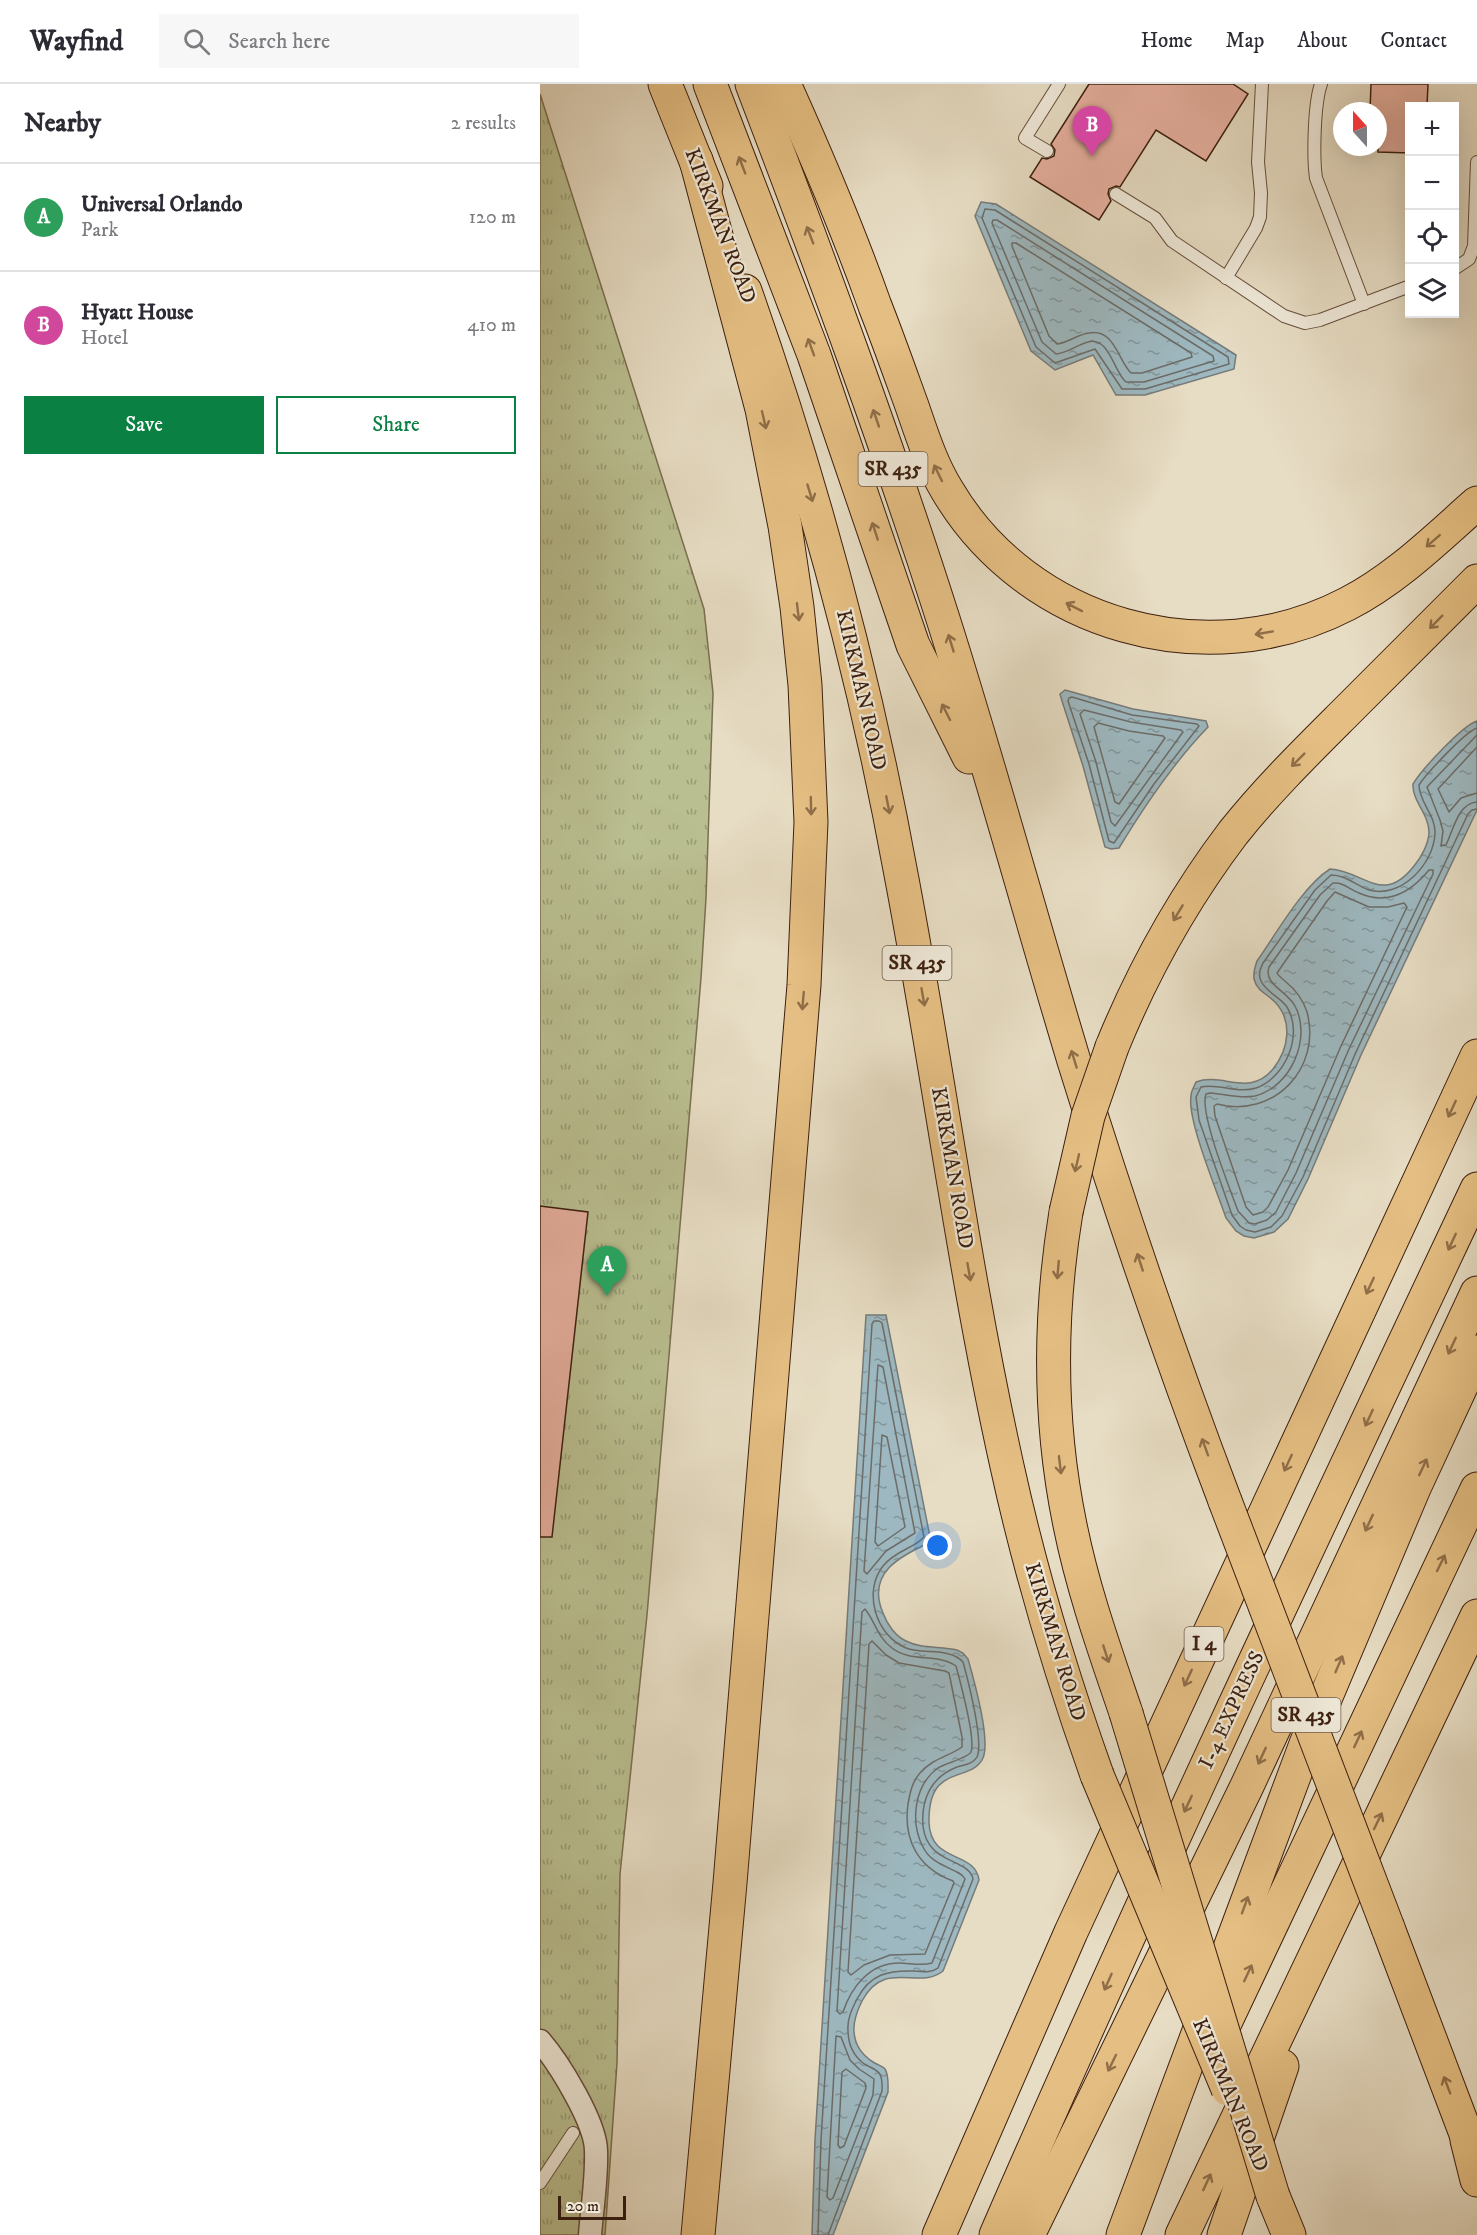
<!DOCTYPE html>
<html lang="en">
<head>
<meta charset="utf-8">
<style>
  :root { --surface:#fff; --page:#f7f7f7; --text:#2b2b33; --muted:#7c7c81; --line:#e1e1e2; --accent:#0b8043 }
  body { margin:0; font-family:"IM FELL DW Pica",serif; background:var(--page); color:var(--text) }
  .controls { position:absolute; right:18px; top:18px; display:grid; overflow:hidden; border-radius:0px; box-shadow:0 6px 24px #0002 }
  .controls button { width:54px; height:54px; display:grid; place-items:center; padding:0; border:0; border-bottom:2px solid var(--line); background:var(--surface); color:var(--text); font:30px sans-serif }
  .compass { position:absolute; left:793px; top:18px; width:54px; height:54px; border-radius:50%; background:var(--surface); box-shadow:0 6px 24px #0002; rotate:339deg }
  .scale { position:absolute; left:18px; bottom:15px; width:68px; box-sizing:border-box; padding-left:6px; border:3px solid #3c1f0f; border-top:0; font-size:16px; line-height:21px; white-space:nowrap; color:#3c1f0f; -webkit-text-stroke:4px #efe9d9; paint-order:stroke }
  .you { position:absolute; left:398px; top:1462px; width:21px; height:21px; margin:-15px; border:4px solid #fff; border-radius:50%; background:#1a73e8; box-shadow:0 0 0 9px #1a73e833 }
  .badge { display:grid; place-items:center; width:39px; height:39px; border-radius:50%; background:var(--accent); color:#fff; font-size:20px; font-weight:700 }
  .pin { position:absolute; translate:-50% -50px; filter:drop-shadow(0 2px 3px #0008) }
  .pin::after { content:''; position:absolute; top:32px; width:21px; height:18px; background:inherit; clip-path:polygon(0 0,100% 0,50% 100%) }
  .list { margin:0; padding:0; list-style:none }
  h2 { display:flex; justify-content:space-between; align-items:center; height:78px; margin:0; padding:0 24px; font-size:26px }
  h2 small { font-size:20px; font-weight:400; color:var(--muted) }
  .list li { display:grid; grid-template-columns:39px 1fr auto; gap:18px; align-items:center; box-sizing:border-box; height:108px; padding:0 24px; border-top:2px solid var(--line) }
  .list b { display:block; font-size:22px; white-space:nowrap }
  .list p { margin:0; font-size:20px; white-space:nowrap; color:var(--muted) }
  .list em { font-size:20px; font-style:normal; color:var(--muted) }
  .actions { display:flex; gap:12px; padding:18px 24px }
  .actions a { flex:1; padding:14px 0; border:2px solid var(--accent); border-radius:0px; text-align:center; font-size:21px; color:var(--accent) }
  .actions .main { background:var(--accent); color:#fff }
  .icon { flex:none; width:33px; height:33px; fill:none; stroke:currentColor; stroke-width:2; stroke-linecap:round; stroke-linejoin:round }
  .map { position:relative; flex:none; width:937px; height:2151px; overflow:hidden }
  header { display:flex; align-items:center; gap:36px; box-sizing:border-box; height:84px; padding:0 30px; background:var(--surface); border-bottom:2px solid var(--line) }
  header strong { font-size:28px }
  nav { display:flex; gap:33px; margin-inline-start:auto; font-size:21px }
  .search { width:420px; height:54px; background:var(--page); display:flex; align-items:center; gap:15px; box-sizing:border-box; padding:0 21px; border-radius:0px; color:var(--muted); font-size:22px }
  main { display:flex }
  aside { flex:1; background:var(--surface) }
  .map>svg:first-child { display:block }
  .grass { fill:url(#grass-tufts); stroke:#7b6f50; stroke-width:1.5 }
  .water { fill:url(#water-ripples); stroke:#767b79; stroke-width:1.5 }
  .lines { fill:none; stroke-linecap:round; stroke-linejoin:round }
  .shore { stroke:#6c6c68; stroke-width:1.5 }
  .building { fill:#e6af9e; stroke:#3c1f0f; stroke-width:1.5 }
  .lane-casing { stroke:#674e3c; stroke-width:14 }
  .street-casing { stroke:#674e3c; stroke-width:25 }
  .primary-casing { stroke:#3c1f0f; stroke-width:35 }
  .highway-casing { stroke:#3c1f0f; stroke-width:35 }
  .lane { stroke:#efe9d9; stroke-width:12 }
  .street { stroke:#efe9d9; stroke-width:22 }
  .primary { stroke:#e4be82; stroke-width:33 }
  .highway { stroke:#e4be82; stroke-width:33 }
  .primary-bridge-casing { stroke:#3c1f0f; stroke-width:35; stroke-linecap:butt }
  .highway-bridge-casing { stroke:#3c1f0f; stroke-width:35; stroke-linecap:butt }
  .primary-bridge { stroke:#e4be82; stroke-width:33 }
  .highway-bridge { stroke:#e4be82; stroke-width:33 }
  .oneway { stroke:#906e48 }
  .labels { text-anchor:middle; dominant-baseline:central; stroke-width:4.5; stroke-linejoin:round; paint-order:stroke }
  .shield { fill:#efe9d9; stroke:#725c4c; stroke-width:1.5 }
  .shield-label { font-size:20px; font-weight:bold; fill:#3c1f0f }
  .street-label { font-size:21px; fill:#3c1f0f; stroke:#efe9d9 }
</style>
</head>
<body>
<header>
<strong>Wayfind</strong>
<div class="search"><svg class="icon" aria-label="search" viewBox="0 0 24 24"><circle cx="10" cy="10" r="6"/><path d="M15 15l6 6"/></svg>Search here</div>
<nav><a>Home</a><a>Map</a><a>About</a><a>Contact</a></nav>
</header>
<main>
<aside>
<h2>Nearby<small>2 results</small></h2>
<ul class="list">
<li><span class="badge" style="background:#2e9e5b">A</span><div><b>Universal Orlando</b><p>Park</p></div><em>120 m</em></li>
<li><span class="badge" style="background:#d1479c">B</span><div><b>Hyatt House</b><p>Hotel</p></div><em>410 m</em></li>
</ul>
<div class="actions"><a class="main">Save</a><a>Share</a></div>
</aside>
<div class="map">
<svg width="937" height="2151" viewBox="0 0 937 2151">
  <defs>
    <pattern id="grass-tufts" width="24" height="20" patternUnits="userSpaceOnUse" patternTransform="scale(1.5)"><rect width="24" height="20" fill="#babf91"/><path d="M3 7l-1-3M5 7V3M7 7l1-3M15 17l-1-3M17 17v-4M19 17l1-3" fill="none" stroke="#989b75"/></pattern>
    <pattern id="water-ripples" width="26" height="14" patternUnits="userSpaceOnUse" patternTransform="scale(1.5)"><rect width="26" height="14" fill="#9db8c0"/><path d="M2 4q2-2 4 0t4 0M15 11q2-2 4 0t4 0" fill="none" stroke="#81959a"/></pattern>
  </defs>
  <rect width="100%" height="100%" fill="#e7ddc4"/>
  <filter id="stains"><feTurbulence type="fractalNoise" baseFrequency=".00333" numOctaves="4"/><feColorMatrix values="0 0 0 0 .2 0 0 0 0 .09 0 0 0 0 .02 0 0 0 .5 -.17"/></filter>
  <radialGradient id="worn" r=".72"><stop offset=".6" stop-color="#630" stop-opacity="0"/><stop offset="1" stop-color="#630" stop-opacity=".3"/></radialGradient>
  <path class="grass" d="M0 10 164 525 173 609 166 814 161 894 107 1531 80 1790 77 1979 65 2151H0Z"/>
  <g class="water">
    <path d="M441 118 456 120 696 271 694 285 605 311H576L553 271 515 286 491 267 435 132Z"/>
    <path d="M525 606 593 625 666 637 668 643C633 679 605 721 579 764L571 765 565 763 543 682 522 617 520 610Z"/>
    <path d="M937 637V726L821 971 768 1095 748 1135 734 1148 714 1154 704 1152 696 1147 686 1134C677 1107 647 1036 651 1012 651 1007 654 1003 656 998 683 988 709 1014 733 985 749 965 753 937 735 918 727 910 717 907 714 895 713 888 715 883 717 877 736 850 763 802 790 785 824 787 843 822 874 782 881 774 889 759 889 748 889 730 872 717 873 700 882 685 922 642 937 637Z"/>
    <path d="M326 1231H346L391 1458C360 1472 326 1489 343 1529 347 1540 355 1552 366 1557 381 1565 401 1562 417 1566L423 1569 428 1575C434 1596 451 1655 443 1674 431 1700 388 1678 389 1738 390 1780 435 1766 439 1796L403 1887C378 1907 345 1874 322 1917 317 1927 313 1937 314 1948 315 1961 322 1971 333 1978 336 1980 342 1982 345 1985 349 1991 348 2001 348 2008L293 2151H272L275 2056Z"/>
  </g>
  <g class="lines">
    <g class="shore">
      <path d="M445 125 455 126 688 273 689 280 605 305H582L555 265 515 279 496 263 442 134Z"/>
      <path d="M453 136H457L673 272 674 277 604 298H586C574 288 569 252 548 258 537 261 527 269 516 270L502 258 452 139Z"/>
      <path d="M472 159H476L651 269 652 273 602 289H591C578 276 574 244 549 249 538 250 528 259 517 260L509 252 472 162Z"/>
      <path d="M532 613 592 631 657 640 659 642 614 700 574 759 569 757 549 680 528 617 529 614Z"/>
      <path d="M544 626 591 638 641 646 643 648 575 742 571 738 556 678 540 630Z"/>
      <path d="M558 639 589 647 623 652 625 654 579 720 575 718 554 643Z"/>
      <path d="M937 644C925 648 886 690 879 701 879 718 896 732 895 749 894 780 861 815 829 806 815 801 806 791 791 791L775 806 723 879C720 886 718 890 721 897 726 908 740 913 747 923 764 951 745 994 716 1004 697 1010 679 999 661 1003L656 1013 659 1036 692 1131 700 1142 706 1146 715 1148 731 1143 742 1132 763 1093 816 968 928 730 932 726 937 725"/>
      <path d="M937 651 887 703 900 736 903 747 901 762 906 761C913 747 918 719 937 718"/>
      <path d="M937 663 898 705 909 728 921 714 937 709"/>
      <path d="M889 786H893V790L809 965 756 1089 736 1128 727 1136 715 1140 709 1139 698 1127C690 1105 659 1028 666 1010L670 1009C686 1010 699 1015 715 1012 751 1003 772 954 755 922 747 907 723 900 729 883L780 811 793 799C803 798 809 805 819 809 848 822 871 808 889 786Z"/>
      <path d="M795 808 829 823H848L864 819 867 823 801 962 748 1086 728 1123 723 1128 713 1131 706 1123 675 1032 674 1022 677 1020C734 1035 782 984 767 928 763 916 756 906 746 898 742 894 739 893 737 889L787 817Z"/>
      <path d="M338 1281 343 1283 375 1449 346 1467 327 1490 324 1487Z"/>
      <path d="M342 1351 347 1353 365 1443 338 1462 335 1458Z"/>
      <path d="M325 1525C335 1537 337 1553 352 1564 371 1579 398 1569 416 1582 420 1597 436 1655 431 1668 428 1674 406 1679 398 1684 374 1701 370 1738 383 1763 393 1784 420 1784 425 1795L392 1879C381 1882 369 1879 359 1879 329 1879 311 1904 303 1928L300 1930 297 1927 322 1528Z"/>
      <path d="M332 1557 346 1571 359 1579 405 1587 409 1589 422 1653V1663C408 1673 393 1674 380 1689 372 1698 370 1709 368 1720 363 1756 378 1784 413 1797L414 1799 385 1870 350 1871 324 1881 311 1891 308 1888 329 1560Z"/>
      <path d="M296 1952 301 1953 310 1976 319 1985 334 1995 333 2011 293 2114 290 2116 287 2113Z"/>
      <path d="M306 1985 325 1999 326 2004 304 2062 300 2064 298 2061 302 1988Z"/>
      <path d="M278 2151 281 2056 332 1240 334 1237H339L342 1239 384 1453C375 1464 356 1466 343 1482 323 1507 335 1551 366 1564 383 1571 410 1563 423 1578 428 1596 444 1658 437 1673 433 1680 424 1681 417 1683 391 1693 381 1715 383 1742 387 1781 429 1774 433 1795L398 1884C391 1889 383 1888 375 1887 348 1886 330 1890 317 1915 312 1925 307 1935 308 1946 308 1959 313 1971 323 1979 328 1983 335 1984 339 1989 343 1994 342 2001 342 2007L288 2151"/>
    </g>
  </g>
  <g class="building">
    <path d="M549 0H693L708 10 666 77 616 46 580 103 576 102 569 105 568 110 571 117 559 136 490 93 502 74 507 75 514 72 515 66 511 60Z"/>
    <path d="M831 0H888L887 22H870V69L838 68V27H830Z"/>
    <path d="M0 1122 48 1128 12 1453H0Z"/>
  </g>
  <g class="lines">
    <defs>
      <g id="lane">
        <path d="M781 0C774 20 773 73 776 94L824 220"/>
        <path d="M507 67 485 54 519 0"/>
        <path d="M576 110 615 134 632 157 744 232 765 239 780 236 870 202"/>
        <path d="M914 185 929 175 934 162 937 78"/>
        <path d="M686 194 716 144 720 133 721 109 718 78 722 0"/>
        <path d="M0 2099 33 2049"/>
      </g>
      <path id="street" d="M0 1957C19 1979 56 2039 56 2067 57 2095 52 2124 50 2151"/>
      <g id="primary">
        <path d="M125 0 166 102"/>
        <path d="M170 0 274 271 373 561 429 673"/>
        <path d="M212 0C280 178 346 356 404 538 450 683 490 831 534 977 580 1125 630 1272 685 1417"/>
        <path d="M205 207C271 395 324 588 360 785 398 983 423 1184 467 1382 490 1487 521 1590 557 1691"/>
        <path d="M848 1844 937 2079"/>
        <path d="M733 2112 749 2151"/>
      </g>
      <g id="highway">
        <path d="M244 0C277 73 308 146 335 222 348 255 360 289 372 322 382 351 391 380 407 406 487 542 667 593 807 520 856 495 896 455 937 419"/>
        <path d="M156 76 222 325 245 442 257 523 265 601 271 738 264 901 190 1799 158 2151"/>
        <path d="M572 963C603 887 643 815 693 749 728 705 768 666 808 626 851 583 894 540 937 497"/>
        <path d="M526 1128C509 1232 509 1339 530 1441 543 1506 565 1567 586 1629"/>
        <path d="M674 1962 937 1405"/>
        <path d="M927 2056 937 2096"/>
        <path d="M399 2151 531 1848 937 972"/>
        <path d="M456 2151C609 1799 773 1452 937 1105"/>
        <path d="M488 2151 706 1704 937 1209"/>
        <path d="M583 2151 766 1660 874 1404 937 1268"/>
        <path d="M642 2151 937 1532"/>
        <path d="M684 2151 742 1982"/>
      </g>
    </defs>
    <use href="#lane" class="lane-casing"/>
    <use href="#street" class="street-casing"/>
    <use href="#primary" class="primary-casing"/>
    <use href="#highway" class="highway-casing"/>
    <use href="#lane" class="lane"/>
    <use href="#street" class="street"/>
    <use href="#primary" class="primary"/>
    <use href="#highway" class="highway"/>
    <defs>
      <g id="primary-bridge">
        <path d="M685 1417 848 1844"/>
        <path d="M557 1691 688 2005"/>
      </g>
      <g id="highway-bridge">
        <path d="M526 1128 548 1032 572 963"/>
        <path d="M586 1629 733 2112"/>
      </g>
    </defs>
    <use href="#primary-bridge" class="primary-bridge-casing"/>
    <use href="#highway-bridge" class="highway-bridge-casing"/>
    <use href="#primary-bridge" class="primary-bridge"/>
    <use href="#highway-bridge" class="highway-bridge"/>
  </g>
  <defs><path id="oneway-shaft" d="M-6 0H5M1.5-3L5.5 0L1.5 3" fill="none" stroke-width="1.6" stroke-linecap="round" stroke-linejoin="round" transform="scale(1.5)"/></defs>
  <g class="oneway">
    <use href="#oneway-shaft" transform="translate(202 81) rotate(-111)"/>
    <use href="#oneway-shaft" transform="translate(270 151) rotate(-111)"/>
    <use href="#oneway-shaft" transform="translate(271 263) rotate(-110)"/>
    <use href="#oneway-shaft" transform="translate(336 334) rotate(-109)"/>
    <use href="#oneway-shaft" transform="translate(224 336) rotate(77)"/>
    <use href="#oneway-shaft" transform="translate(398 389) rotate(-116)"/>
    <use href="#oneway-shaft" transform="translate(270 409) rotate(73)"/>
    <use href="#oneway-shaft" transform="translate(335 447) rotate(-108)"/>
    <use href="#oneway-shaft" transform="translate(893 457) rotate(139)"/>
    <use href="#oneway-shaft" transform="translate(534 523) rotate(-153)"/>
    <use href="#oneway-shaft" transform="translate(258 528) rotate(83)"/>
    <use href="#oneway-shaft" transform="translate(896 538) rotate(135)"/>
    <use href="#oneway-shaft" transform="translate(724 549) rotate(170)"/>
    <use href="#oneway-shaft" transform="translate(411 559) rotate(-107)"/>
    <use href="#oneway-shaft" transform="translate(406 628) rotate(-117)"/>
    <use href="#oneway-shaft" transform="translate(758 676) rotate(135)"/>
    <use href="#oneway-shaft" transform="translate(348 721) rotate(79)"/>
    <use href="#oneway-shaft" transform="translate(271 722) rotate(89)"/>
    <use href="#oneway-shaft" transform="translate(638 829) rotate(121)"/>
    <use href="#oneway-shaft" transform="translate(383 913) rotate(80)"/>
    <use href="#oneway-shaft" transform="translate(263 917) rotate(95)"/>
    <use href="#oneway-shaft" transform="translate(534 975) rotate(-107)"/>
    <use href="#oneway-shaft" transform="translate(912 1025) rotate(115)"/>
    <use href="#oneway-shaft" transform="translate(537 1079) rotate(103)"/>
    <use href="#oneway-shaft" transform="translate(912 1158) rotate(115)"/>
    <use href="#oneway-shaft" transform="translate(600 1178) rotate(-108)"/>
    <use href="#oneway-shaft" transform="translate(518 1186) rotate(95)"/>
    <use href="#oneway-shaft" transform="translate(429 1188) rotate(80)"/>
    <use href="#oneway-shaft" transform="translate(830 1202) rotate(115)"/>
    <use href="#oneway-shaft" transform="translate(912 1262) rotate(115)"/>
    <use href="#oneway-shaft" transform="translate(829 1334) rotate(115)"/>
    <use href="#oneway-shaft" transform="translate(665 1363) rotate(-110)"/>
    <use href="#oneway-shaft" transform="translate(748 1379) rotate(115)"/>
    <use href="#oneway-shaft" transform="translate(520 1381) rotate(83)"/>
    <use href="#oneway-shaft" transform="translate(883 1383) rotate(-65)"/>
    <use href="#oneway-shaft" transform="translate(829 1439) rotate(115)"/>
    <use href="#oneway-shaft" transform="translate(901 1479) rotate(-64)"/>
    <use href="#oneway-shaft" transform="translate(566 1570) rotate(72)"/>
    <use href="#oneway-shaft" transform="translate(799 1580) rotate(-67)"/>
    <use href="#oneway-shaft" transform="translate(648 1594) rotate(115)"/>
    <use href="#oneway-shaft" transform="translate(818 1655) rotate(-65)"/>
    <use href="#oneway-shaft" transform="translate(722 1672) rotate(115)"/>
    <use href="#oneway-shaft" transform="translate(648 1720) rotate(115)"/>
    <use href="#oneway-shaft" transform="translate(838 1737) rotate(-64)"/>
    <use href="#oneway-shaft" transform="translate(705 1821) rotate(-70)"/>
    <use href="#oneway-shaft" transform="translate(708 1889) rotate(-65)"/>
    <use href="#oneway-shaft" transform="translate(568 1898) rotate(114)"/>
    <use href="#oneway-shaft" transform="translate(572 1979) rotate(116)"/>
    <use href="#oneway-shaft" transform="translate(907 2001) rotate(-111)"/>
    <use href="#oneway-shaft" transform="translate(667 2098) rotate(-65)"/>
  </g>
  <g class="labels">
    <g class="shield">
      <rect x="318.5" y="368" width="69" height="34" rx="4.5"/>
      <rect x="342.5" y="862" width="69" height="34" rx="4.5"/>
      <rect x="644.5" y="1543" width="39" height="34" rx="4.5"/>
      <rect x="731.5" y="1614" width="69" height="34" rx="4.5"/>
    </g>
    <g class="shield-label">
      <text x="353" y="385">SR 435</text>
      <text x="377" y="879">SR 435</text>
      <text x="664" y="1560">I 4</text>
      <text x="766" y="1631">SR 435</text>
    </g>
    <g class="street-label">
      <text transform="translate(180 142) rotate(69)">KIRKMAN ROAD</text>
      <text transform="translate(321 606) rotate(77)">KIRKMAN ROAD</text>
      <text transform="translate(412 1084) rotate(80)">KIRKMAN ROAD</text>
      <text transform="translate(515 1558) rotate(73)">KIRKMAN ROAD</text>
      <text transform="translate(692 1626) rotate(-65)">I-4 EXPRESS</text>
      <text transform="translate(690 2011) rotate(67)">KIRKMAN ROAD</text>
    </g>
  </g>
  <rect width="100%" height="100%" filter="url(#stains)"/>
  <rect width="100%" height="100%" fill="url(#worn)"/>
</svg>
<div class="controls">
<button>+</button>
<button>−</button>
<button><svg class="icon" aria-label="locate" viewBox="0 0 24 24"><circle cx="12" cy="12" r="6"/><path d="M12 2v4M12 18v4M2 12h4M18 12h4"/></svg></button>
<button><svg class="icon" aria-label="layers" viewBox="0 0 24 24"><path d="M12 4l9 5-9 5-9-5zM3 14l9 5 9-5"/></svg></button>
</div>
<svg class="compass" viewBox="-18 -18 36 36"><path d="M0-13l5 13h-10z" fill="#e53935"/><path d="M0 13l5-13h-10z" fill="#7c7c81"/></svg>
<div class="scale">20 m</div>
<div class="you"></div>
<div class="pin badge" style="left:67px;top:1212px;background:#2e9e5b">A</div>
<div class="pin badge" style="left:552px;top:72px;background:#d1479c">B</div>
</div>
</main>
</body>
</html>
